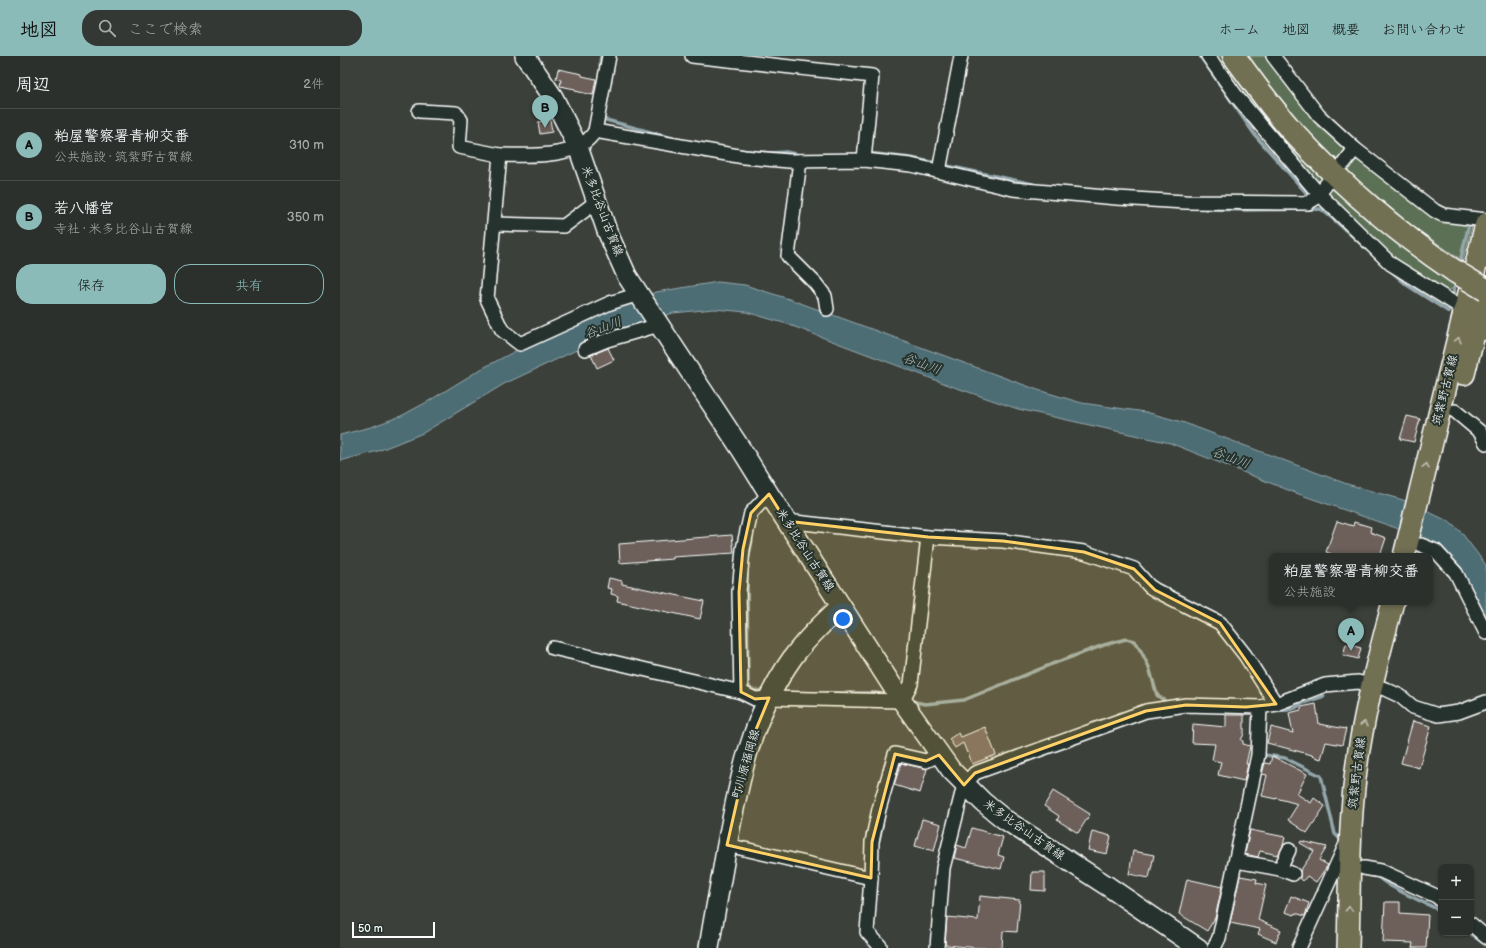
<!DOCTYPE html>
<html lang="ja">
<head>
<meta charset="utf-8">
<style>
  :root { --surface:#2c302c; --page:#343834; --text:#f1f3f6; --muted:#a6a9a9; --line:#484b48; --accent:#8bbbb9 }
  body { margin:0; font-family:"Balsamiq Sans","Klee One",sans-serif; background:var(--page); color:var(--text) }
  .controls { position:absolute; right:12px; bottom:12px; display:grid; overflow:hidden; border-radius:8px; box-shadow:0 1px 3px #0004 }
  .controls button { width:36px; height:36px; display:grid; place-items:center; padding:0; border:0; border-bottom:1px solid var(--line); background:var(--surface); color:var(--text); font:20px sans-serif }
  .scale { position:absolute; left:12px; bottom:10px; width:83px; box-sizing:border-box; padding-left:4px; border:2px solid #fff; border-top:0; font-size:11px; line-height:14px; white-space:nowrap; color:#fff; -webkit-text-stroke:3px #26332d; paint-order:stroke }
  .you { position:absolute; left:503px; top:563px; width:14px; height:14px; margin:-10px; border:3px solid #fff; border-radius:50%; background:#1a73e8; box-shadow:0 0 0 6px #1a73e833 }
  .badge { display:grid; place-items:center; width:26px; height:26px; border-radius:50%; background:var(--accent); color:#111; font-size:13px; font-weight:700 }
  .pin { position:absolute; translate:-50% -33px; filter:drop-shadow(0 1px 2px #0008) }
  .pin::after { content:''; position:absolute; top:21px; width:14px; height:12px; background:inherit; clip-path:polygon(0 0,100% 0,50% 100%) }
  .popup { position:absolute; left:929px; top:497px; width:164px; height:52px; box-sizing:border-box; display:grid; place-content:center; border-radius:8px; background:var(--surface); filter:drop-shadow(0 1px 3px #0005); font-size:13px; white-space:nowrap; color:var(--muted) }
  .popup b { font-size:15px; color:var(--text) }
  .popup::after { content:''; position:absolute; left:50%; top:100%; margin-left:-8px; border:8px solid transparent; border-top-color:var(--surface) }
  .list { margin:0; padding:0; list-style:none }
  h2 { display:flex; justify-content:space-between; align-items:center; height:52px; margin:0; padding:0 16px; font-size:17px }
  h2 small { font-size:13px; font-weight:400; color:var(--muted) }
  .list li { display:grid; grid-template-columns:26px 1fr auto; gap:12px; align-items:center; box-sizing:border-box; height:72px; padding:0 16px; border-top:1px solid var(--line) }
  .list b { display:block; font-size:15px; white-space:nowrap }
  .list p { margin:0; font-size:13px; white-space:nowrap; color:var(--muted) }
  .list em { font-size:13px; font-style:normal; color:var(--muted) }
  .actions { display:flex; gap:8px; padding:12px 16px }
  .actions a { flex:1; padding:9px 0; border:1px solid var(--accent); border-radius:16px; text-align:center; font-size:14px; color:var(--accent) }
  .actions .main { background:var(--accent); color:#111 }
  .icon { flex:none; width:22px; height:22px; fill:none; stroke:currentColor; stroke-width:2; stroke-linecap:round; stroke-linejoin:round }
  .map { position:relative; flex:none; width:1146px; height:892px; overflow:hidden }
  header { display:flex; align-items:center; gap:24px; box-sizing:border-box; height:56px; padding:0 20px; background:var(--accent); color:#111 }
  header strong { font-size:19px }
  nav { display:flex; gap:22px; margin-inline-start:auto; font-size:14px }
  .search { width:280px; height:36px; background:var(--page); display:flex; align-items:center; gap:10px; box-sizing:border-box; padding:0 14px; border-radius:16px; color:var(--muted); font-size:15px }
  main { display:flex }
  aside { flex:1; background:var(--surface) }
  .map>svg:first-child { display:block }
  .green { fill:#5c7054; stroke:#aeb8aa }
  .water { fill:#4d6d74; stroke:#94a7ac }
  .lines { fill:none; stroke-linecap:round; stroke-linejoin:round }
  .stream { stroke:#94a7ac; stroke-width:3.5 }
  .building { fill:#6d605a; stroke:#fff }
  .minor-casing { stroke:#fff; stroke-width:16 }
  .secondary-casing { stroke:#fff; stroke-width:22 }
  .primary-casing { stroke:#fff; stroke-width:24 }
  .motorway-casing { stroke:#fff; stroke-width:25 }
  .minor { stroke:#26332d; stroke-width:13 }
  .secondary { stroke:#26332d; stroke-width:19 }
  .primary { stroke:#726f52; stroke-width:21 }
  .motorway { stroke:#726f52; stroke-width:22 }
  .motorway-bridge-casing { stroke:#fff; stroke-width:25; stroke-linecap:butt }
  .motorway-bridge { stroke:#726f52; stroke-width:22 }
  .oneway { stroke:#c0beb1 }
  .marked { fill:#ffd166; fill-opacity:0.2; stroke:#ffd166; stroke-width:3; stroke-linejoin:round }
  .labels { text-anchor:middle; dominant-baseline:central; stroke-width:4; stroke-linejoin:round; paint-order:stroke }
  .street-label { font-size:12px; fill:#fff; stroke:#26332d }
  .water-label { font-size:13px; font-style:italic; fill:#afbdc0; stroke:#26332d }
</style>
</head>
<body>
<header>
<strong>地図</strong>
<div class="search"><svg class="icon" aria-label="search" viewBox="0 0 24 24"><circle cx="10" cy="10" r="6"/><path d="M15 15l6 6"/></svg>ここで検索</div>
<nav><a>ホーム</a><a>地図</a><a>概要</a><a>お問い合わせ</a></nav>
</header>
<main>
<aside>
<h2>周辺<small>2件</small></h2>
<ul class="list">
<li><span class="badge">A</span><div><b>粕屋警察署青柳交番</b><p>公共施設 · 筑紫野古賀線</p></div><em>310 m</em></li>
<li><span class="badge">B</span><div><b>若八幡宮</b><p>寺社 · 米多比谷山古賀線</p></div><em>350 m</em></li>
</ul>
<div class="actions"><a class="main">保存</a><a>共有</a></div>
</aside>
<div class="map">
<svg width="1146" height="892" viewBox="0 0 1146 892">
  <rect width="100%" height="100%" fill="#3b403a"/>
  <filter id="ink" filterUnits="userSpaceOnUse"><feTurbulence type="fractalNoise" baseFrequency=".025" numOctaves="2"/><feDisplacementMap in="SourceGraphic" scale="8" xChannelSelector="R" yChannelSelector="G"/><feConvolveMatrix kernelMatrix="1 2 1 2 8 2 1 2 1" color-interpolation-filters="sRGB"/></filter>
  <g filter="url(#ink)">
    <g class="green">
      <path d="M872 0H889L984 123 979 125 969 123Z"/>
      <path d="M907 0H925L1003 87C1007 96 1004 100 998 107 965 74 936 37 907 0Z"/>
      <path d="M1020 104 1096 160 1133 167 1123 205 1075 172 1006 115 1005 112 1012 105Z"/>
      <path d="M995 123 1117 227 1112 233 1106 236 1070 216 1037 190 986 138Z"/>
    </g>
    <path class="water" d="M378 226 405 229 452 244 698 334 742 347 806 356 842 366 1007 428 1063 444 1108 465 1121 476 1146 509V568L1117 511 1069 479 1056 472 953 436 830 387 678 353 614 331 447 268 406 256 374 253 333 257 275 276 164 328 83 377 38 395 0 405V379L31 371 61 360 87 346 141 313 187 289 284 247 316 236Z"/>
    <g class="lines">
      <g class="stream">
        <path d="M860 0 915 79 971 142"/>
        <path d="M261 16 260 7 261 0"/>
        <path d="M259 62 336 83"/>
        <path d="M399 94 430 97 446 96 460 99"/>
        <path d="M528 97 571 102 597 107"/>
        <path d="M603 109 693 128"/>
        <path d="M866 153 906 154 981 153 992 162 1030 196"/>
        <path d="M1119 210 1129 168"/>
        <path d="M1051 215 1067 229 1109 256 1110 249"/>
        <path d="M1112 243 1116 224"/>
        <path d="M408 505 412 484"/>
        <path d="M407 515 408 628 411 634 425 635"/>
        <path d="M486 637H537L547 639"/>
        <path d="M571 645 585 648 624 644 712 608 764 589 786 583 794 585 801 595 809 611 817 639 829 648"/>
        <path d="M934 655 955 652 963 647 984 640"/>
        <path d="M925 699 945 702 981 720 995 778 1003 786"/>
        <path d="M1036 819C1050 833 1082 845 1101 855"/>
        <path d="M1130 877 1146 889"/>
      </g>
    </g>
    <g class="building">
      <path d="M218 13 242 18V20L256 23 253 39 235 35V33L220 30 221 24 216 23Z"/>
      <path d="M210 63 212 76 200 78 198 66Z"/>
      <path d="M268 292 274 304 257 312 251 299Z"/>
      <path d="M1067 360 1080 363 1074 386 1060 383Z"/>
      <path d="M997 465 1013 470 1014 466 1031 471 1030 476 1046 482 1040 500H997L986 496Z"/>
      <path d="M392 479 394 497 333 501V503L280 507 279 488Z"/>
      <path d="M269 522 282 525V528L364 545 360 563 277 545 278 540 271 538 272 533 267 532Z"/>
      <path d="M1006 588 1021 592 1018 603 1003 599Z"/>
      <path d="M976 648 979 668 1006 673 1002 689 986 686 981 703 972 700V699L927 687 931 671 953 677 949 657 961 654V651Z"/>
      <path d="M886 659H904V678L901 684 903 685V688L910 690 906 708H908L904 725 878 719 881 706 872 704 875 688 852 687 853 668 886 671Z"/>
      <path d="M1073 665 1091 670 1079 712 1061 707Z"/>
      <path d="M645 671 656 699 632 708 628 696 627 697 623 687 615 692 609 683 618 677 621 681Z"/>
      <path d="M932 700 967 718 957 738 971 747 974 742 985 750 967 777 948 764 958 748 936 742V743L922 740 927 719 922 718 925 707 930 708Z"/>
      <path d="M561 707 587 713 580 737 554 729Z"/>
      <path d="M713 735 750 758 738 777 717 764 719 760 704 750Z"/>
      <path d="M582 763 601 768 594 795 575 790Z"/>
      <path d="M632 772 663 781 658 799 664 801 661 813 614 802 617 789 626 792Z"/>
      <path d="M910 774 945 781 943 790 938 799 920 795 918 801 905 798Z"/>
      <path d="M752 775 771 780 767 798 748 794Z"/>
      <path d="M961 785 987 791 979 804 988 809 976 826 967 820 963 825 960 822V815L974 795 960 787Z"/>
      <path d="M793 795 814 799 809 822 789 818Z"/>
      <path d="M692 816H705V835L691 834Z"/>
      <path d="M900 820 917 823 916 827 926 829 918 864 941 874 936 886 918 878 920 873 890 867Z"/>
      <path d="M847 823 882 831 875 862 867 875 839 858Z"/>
      <path d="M640 840 680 844 677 876 663 875 662 892H640L605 889 607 861 638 864Z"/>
      <path d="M951 840 969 847 965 860 955 857 954 859 945 856Z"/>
      <path d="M1045 846H1060V857L1088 859 1086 892H1072L1073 887 1043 886Z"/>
    </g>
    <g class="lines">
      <defs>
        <g id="minor">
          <path d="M269 0 255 75C238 104 188 99 160 99L147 243 162 274 180 288 270 247 299 238"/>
          <path d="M352 0 532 20 524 104"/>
          <path d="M868 0 897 41 978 137 1051 208 1117 249 1124 259"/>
          <path d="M933 0 979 60 1015 93 1095 155 1103 159 1146 164"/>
          <path d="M79 55 116 57 121 64 119 91 160 99"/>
          <path d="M255 75 404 101 449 105 524 104 571 109 673 133 777 142 845 146 968 147 976 142 988 126"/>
          <path d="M460 105 448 200 475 227 485 240 487 253"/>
          <path d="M1004 107 1015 93"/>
          <path d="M599 115 621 0"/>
          <path d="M154 168 224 170 256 146"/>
          <path d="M245 293 267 284 319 269"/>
          <path d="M1115 355 1140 376 1146 387"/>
          <path d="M446 465 588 481 663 485 744 496 794 513 809 530 815 534 880 567 905 599 936 648"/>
          <path d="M1081 489 1096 495 1116 517 1146 577"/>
          <path d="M213 592 401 636 415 643 429 642 562 645 571 628 588 481"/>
          <path d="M401 636 399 536 403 493 411 457 429 438"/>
          <path d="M387 789 531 822"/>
          <path d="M896 805 940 813 953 818"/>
          <path d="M1024 812 1041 815 1096 840 1101 844"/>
          <path d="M940 813 949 794"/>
          <path d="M1131 868 1146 881"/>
          <path d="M540 892V890L527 876 531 822 532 786 539 753 555 698 586 705 599 699"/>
          <path d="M597 892 603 812 624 729 635 717 806 655 846 649 920 651 936 648 985 629 1018 626 1032 629 1045 633 1060 640 1073 651 1098 659 1119 656 1146 646"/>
          <path d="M874 892 879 882 918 699 920 651"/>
          <path d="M959 892 1007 786"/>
        </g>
        <g id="secondary">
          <path d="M185 0 213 41 238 91 267 175 287 220 401 393 429 438 562 645 611 714 643 746 664 763 769 831 858 892"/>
          <path d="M369 892C374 859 381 826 386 794 399 724 411 660 453 601 467 582 484 566 501 550"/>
        </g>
        <g id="primary">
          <path d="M1124 318 1146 231"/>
          <path d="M1064 500 1146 168"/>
          <path d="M1008 892C1010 826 1008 759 1019 694 1027 644 1040 595 1053 546"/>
        </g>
        <g id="motorway">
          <path d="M894 0C913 26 932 53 954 77 1002 129 1056 176 1116 216"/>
          <path d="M1139 199 1146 201"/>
          <path d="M1124 259 1137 269 1146 273"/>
        </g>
      </defs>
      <use href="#minor" class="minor-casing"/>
      <use href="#secondary" class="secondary-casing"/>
      <use href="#primary" class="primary-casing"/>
      <use href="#motorway" class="motorway-casing"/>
      <use href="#minor" class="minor"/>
      <use href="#secondary" class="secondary"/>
      <use href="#primary" class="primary"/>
      <use href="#motorway" class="motorway"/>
      <defs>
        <path id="motorway-bridge" d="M1116 216 1146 234"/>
      </defs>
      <use href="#motorway-bridge" class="motorway-bridge-casing"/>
      <use href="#motorway-bridge" class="motorway-bridge"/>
    </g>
    <defs><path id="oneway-chevron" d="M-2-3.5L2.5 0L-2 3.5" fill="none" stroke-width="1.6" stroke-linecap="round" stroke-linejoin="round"/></defs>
    <g class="oneway">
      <use href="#oneway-chevron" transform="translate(1118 284) rotate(-76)"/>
      <use href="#oneway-chevron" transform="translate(1086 410) rotate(-76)"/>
      <use href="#oneway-chevron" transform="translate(1024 668) rotate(-78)"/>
      <use href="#oneway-chevron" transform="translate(1009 853) rotate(-88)"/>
    </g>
  </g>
  <path class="marked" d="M429 438 446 465 588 481 663 485 744 496 794 513 815 534 880 567 936 648 906 651 846 649 806 655 635 717 624 729 599 699 586 705 555 698 532 786 531 822 387 789 410 688 429 642 415 643 401 636 399 536 403 493 411 457Z"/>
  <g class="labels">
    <g class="street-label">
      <text transform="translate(262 155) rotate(69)">米多比谷山古賀線</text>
      <text transform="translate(1105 334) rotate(-76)">筑紫野古賀線</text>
      <text transform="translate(465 494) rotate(57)">米多比谷山古賀線</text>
      <text transform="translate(406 708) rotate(-74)">町川原福岡線</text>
      <text transform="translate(1017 717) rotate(-83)">筑紫野古賀線</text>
      <text transform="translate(684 774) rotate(35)">米多比谷山古賀線</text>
    </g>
    <g class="water-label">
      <text transform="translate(263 272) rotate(-21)">谷山川</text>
      <text transform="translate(582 308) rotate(20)">谷山川</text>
      <text transform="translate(891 402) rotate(21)">谷山川</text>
    </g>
  </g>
</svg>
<div class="controls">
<button>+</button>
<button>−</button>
</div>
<div class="scale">50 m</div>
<div class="you"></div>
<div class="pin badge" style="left:1011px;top:595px">A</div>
<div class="popup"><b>粕屋警察署青柳交番</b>公共施設</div>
<div class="pin badge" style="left:205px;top:72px">B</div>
</div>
</main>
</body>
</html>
